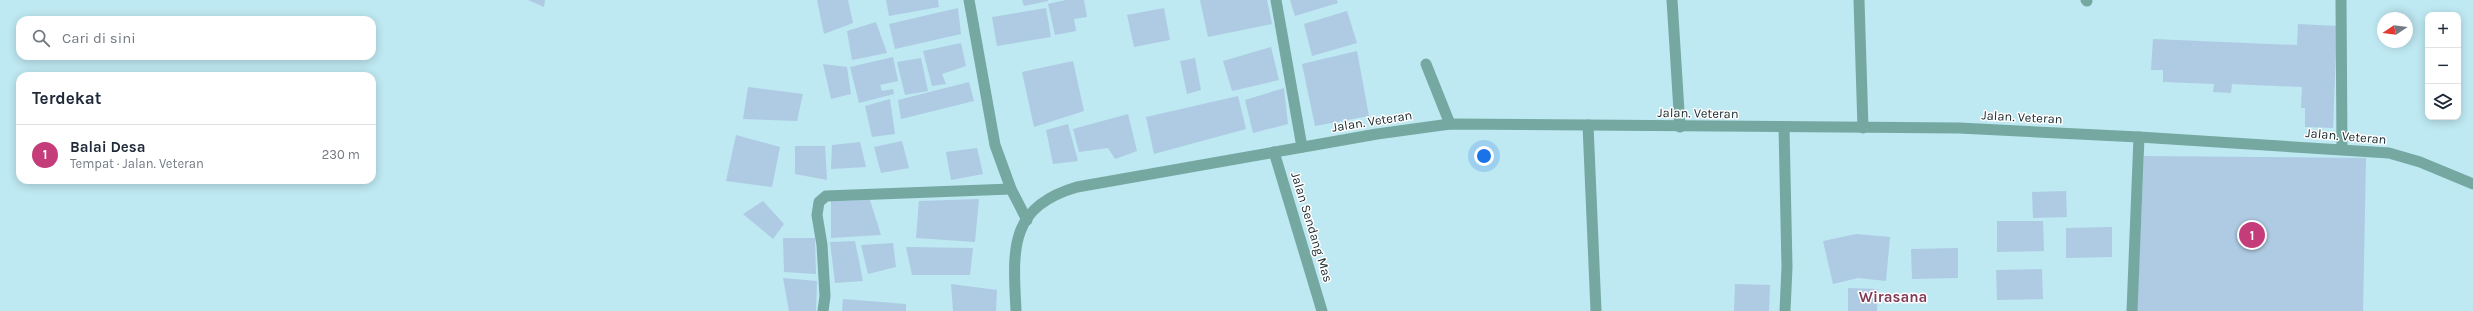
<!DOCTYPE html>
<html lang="id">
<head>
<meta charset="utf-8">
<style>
  :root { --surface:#fff; --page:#f6f6f7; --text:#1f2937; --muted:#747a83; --line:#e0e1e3; --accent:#c43c79 }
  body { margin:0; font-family:Karla,sans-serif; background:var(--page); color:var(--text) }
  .controls { position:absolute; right:12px; top:12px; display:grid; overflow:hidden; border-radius:8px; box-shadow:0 2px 10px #0003 }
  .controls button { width:36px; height:36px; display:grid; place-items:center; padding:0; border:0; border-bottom:1px solid var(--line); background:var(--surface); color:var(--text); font:20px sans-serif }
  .compass { position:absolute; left:2377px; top:12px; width:36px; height:36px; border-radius:50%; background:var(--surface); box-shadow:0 2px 10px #0003; rotate:257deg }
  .you { position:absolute; left:1484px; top:156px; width:14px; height:14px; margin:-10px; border:3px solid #fff; border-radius:50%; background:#1a73e8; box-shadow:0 0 0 6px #1a73e833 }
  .badge { display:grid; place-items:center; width:26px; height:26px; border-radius:50%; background:var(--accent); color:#fff; font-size:13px; font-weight:700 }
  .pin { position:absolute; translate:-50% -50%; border:2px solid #fff; box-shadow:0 1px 4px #0006 }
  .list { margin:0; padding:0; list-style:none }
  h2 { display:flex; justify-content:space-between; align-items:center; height:52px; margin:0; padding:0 16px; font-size:17px }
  h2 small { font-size:13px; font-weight:400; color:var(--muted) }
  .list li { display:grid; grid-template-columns:26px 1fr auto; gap:12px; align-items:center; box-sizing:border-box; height:60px; padding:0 16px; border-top:1px solid var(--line) }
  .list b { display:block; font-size:15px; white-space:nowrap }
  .list p { margin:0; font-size:13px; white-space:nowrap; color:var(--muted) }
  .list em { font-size:13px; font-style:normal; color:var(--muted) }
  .icon { flex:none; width:22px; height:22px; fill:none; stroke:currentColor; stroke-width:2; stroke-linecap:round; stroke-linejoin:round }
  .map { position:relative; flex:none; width:2473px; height:311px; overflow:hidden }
  .search { position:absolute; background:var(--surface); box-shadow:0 2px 10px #0003; left:16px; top:16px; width:360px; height:44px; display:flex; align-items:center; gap:10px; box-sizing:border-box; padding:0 14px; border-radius:12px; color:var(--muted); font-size:15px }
  .panel { position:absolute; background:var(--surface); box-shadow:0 2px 10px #0003; left:16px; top:72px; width:360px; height:112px; border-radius:12px }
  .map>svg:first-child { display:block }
  .building { fill:#aecbe3 }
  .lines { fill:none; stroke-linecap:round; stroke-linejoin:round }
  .minor { stroke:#74a8a1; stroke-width:11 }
  .tertiary { stroke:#74a8a1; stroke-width:11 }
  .labels { text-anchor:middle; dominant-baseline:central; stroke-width:3; stroke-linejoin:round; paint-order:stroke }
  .street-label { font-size:13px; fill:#18282c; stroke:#fff }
  .quarter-label { font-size:15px; font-weight:bold; fill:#803c57; stroke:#fff }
</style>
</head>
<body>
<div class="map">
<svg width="2473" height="311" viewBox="0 0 2473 311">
  <rect width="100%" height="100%" fill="#bee8f2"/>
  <g class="building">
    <path d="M528 0H545L544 7Z"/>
    <path d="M817 0H848L853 23 824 34Z"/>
    <path d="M886 0H938L939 7 889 16Z"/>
    <path d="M1022 0H1048V1L1024 6Z"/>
    <path d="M1066 0H1084L1087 17 1074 19 1076 31 1055 35 1048 4Z"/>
    <path d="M1200 0H1267L1272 24 1208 37Z"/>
    <path d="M1290 0H1337L1338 3 1295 16Z"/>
    <path d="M958 8 961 34 895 49 889 24Z"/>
    <path d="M1046 8 1051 37 997 46 992 17Z"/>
    <path d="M1164 8 1170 40 1134 47 1127 15Z"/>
    <path d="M1347 11 1357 43 1312 56 1304 24Z"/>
    <path d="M876 22 887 53 852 60 847 31Z"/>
    <path d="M2298 24 2337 26 2333 128 2305 127V108H2301L2302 87 2232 84 2231 93 2213 92 2214 84 2163 82V70H2151L2153 39 2297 45Z"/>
    <path d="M961 43 966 66 942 74 946 84 932 86 923 51Z"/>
    <path d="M1271 47 1279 80 1232 91 1223 61Z"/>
    <path d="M1357 51 1369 116 1315 126 1302 64Z"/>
    <path d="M893 57 898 81 880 85 882 91 893 89 894 94 859 103 850 67Z"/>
    <path d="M921 58 928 91 905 95 897 62Z"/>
    <path d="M1195 58 1201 90 1187 94 1180 61Z"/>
    <path d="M1073 61 1084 111 1034 127 1022 72Z"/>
    <path d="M823 64 847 67 851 94 831 99Z"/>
    <path d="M969 82 974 101 901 119 898 100Z"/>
    <path d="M748 87 803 94 797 121 743 119Z"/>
    <path d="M1284 88 1288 124 1253 133 1245 100Z"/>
    <path d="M1238 96 1246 129 1154 154 1146 117Z"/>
    <path d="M890 99 895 134 872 137 865 106Z"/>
    <path d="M1128 114 1137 151 1115 159 1108 148 1079 152 1073 129Z"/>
    <path d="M1068 124 1078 161 1053 164 1046 130Z"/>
    <path d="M736 135 780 147 772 187 726 181Z"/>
    <path d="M902 141 909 168 881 173 874 147Z"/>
    <path d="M860 142 866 167 831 169 832 145Z"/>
    <path d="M795 146H825L827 180 795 174Z"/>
    <path d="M977 148 983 174 951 180 946 152Z"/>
    <path d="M2144 156 2366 158 2363 311H2137Z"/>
    <path d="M2066 191 2067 217 2033 218 2032 192Z"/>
    <path d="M979 199 975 242 916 238 919 201Z"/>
    <path d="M870 200 881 235 831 238V201Z"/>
    <path d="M763 201 784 224 773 239 743 214Z"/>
    <path d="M1997 221H2043L2044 251 1997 252Z"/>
    <path d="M2112 227V257L2066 258V228Z"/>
    <path d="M1856 234 1890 237 1886 281 1858 278 1833 284 1823 241Z"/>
    <path d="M783 238H815L816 274 784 272Z"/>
    <path d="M855 241 863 281 835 283 830 242Z"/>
    <path d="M893 243 896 267 868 274 861 245Z"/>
    <path d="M906 247 973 248 970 275H912Z"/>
    <path d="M1958 248V278L1912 279 1911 249Z"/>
    <path d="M2042 269 2043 299 1997 300 1996 270Z"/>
    <path d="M783 278 817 281 816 311H789Z"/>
    <path d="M951 284 997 290 996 311H953Z"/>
    <path d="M1735 284 1770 285 1769 311H1734Z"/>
    <path d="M1848 288 1878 289 1877 311H1848Z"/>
    <path d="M843 299 906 304V311H842Z"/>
  </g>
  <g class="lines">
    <g class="minor">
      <path d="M969 0 995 145 1011 189 1027 220"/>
      <path d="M1276 0 1302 147"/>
      <path d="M1672 0 1680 127"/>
      <path d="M1859 0 1863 128"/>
      <path d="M2086 0 2087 1"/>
      <path d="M2341 0 2342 149"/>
      <path d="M1426 64 1450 124"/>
      <path d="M1588 125 1596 311"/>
      <path d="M1784 127 1787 267 1785 311"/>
      <path d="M1274 152 1322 311"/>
      <path d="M823 311 825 296 822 245 817 215 819 202 826 196 1011 189"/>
      <path d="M2132 311 2139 137"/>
    </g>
    <path class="tertiary" d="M1016 311C1013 250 1008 207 1077 187L1377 134 1450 124 1959 128 2139 137 2389 153 2420 162 2473 184"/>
  </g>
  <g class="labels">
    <g class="street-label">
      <text transform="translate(1698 113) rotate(1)">Jalan. Veteran</text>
      <text transform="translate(2022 117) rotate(3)">Jalan. Veteran</text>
      <text transform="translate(1372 121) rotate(-9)">Jalan. Veteran</text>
      <text transform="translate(2346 136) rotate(5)">Jalan. Veteran</text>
      <text transform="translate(1312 227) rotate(73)">Jalan Sendang Mas</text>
    </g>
    <g class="quarter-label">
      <text x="1893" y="297">Wirasana</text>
    </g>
  </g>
</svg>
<div class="controls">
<button>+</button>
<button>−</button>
<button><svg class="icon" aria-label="layers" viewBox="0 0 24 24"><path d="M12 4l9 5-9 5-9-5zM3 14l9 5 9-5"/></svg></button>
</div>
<svg class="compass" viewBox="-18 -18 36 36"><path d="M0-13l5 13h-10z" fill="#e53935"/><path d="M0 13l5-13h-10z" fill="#747a83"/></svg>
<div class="you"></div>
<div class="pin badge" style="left:2252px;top:235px">1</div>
<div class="search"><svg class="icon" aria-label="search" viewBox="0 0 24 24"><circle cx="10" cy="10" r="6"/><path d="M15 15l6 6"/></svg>Cari di sini</div>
<section class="panel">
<h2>Terdekat<small></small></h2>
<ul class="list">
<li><span class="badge">1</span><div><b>Balai Desa</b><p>Tempat · Jalan. Veteran</p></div><em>230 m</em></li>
</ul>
</section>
</div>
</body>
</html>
